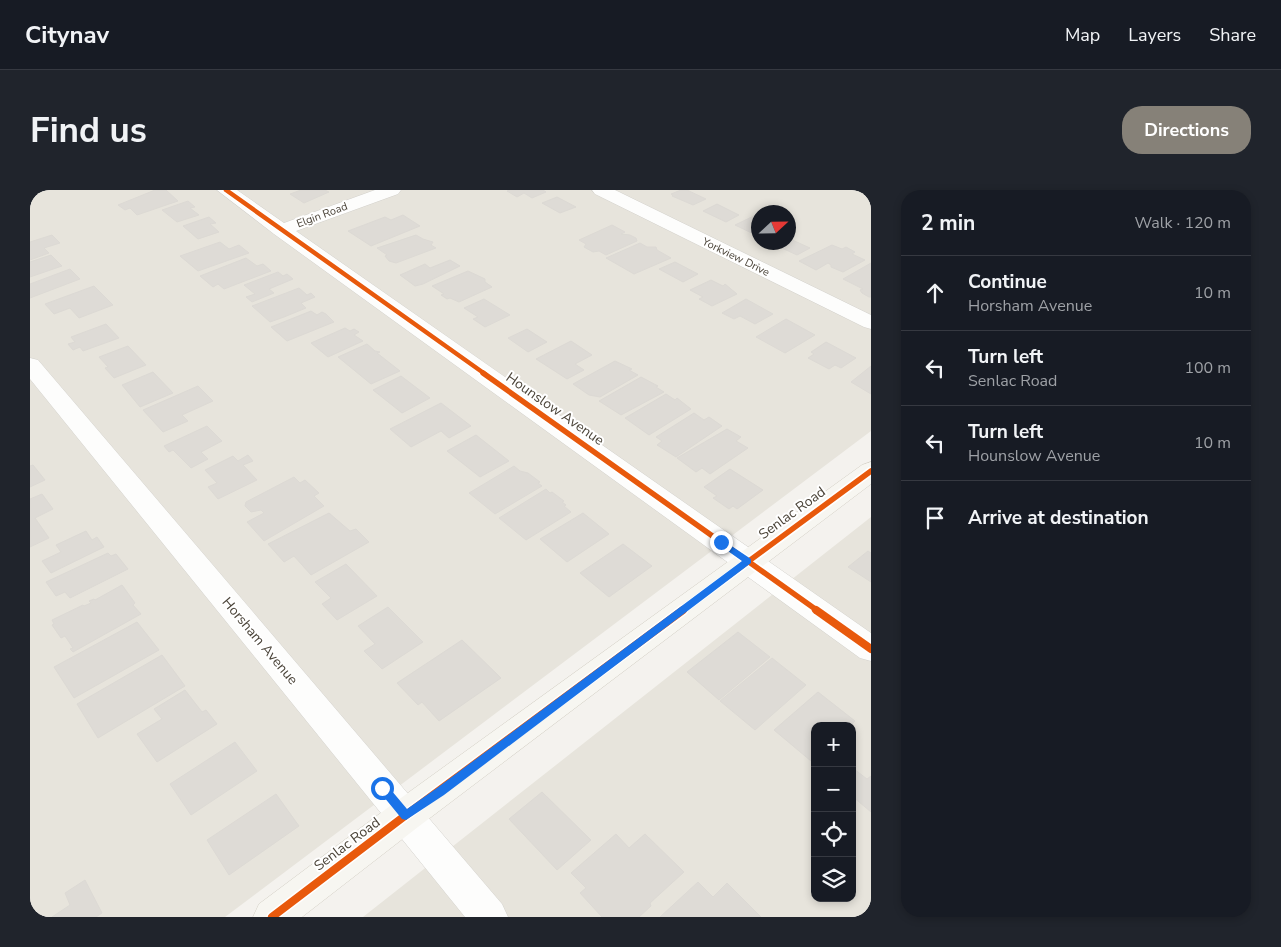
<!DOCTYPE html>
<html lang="en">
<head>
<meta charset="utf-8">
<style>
  :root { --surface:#171b24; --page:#20242c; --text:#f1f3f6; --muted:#9ea1a6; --line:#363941; --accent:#868178 }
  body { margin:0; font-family:"Nunito Sans",sans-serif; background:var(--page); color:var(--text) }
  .controls { position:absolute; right:15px; bottom:15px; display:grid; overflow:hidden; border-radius:10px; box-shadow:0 2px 8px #0003 }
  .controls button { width:45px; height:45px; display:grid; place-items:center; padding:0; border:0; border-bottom:1px solid var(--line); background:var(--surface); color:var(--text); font:25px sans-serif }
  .compass { position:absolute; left:721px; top:15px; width:45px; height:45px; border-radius:50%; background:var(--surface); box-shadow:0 2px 8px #0003; rotate:68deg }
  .stop { position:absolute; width:15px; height:15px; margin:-11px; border:4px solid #1a73e8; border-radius:50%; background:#fff }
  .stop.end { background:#1a73e8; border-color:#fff; box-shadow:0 1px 5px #0008 }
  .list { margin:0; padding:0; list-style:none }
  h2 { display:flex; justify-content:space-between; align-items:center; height:65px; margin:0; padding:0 20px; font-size:21px }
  h2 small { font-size:16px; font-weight:400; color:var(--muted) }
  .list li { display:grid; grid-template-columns:32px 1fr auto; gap:15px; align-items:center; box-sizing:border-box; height:75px; padding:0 20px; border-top:1px solid var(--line) }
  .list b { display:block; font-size:19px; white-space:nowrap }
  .list p { margin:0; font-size:16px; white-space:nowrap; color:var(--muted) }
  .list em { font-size:16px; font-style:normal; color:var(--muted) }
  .icon { flex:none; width:28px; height:28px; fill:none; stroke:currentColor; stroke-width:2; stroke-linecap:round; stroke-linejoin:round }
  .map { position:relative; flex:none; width:841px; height:727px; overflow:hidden; border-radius:20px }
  header { display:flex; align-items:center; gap:30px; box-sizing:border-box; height:70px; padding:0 25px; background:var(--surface); border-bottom:1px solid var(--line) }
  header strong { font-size:24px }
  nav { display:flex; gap:28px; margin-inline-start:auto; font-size:18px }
  .intro { display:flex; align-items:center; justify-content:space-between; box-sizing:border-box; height:120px; padding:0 30px }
  h1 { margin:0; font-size:35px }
  .button { padding:12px 22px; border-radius:20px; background:var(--accent); color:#fff; font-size:18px; font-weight:700 }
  main { display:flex; gap:30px; padding:0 30px }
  aside { flex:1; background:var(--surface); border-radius:20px; box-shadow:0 2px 8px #0003 }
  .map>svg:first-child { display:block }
  .residential { fill:#e7e4dc; fill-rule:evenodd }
  .building { fill:#dedbd6; stroke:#dcd9d4 }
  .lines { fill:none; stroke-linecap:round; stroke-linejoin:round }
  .street-casing { stroke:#d2d0cb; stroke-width:1 }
  .secondary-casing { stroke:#d3cfc5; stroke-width:1 }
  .street { fill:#fdfdfc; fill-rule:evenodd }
  .secondary { fill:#f7f6f1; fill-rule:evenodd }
  .cycleway-far2-casing { stroke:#fff; stroke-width:7 }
  .cycleway-far1-casing { stroke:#fff; stroke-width:9 }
  .cycleway-casing { stroke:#fff; stroke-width:11 }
  .cycleway-far2 { stroke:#e8590c; stroke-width:4.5 }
  .cycleway-far1 { stroke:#e8590c; stroke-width:5.5 }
  .cycleway { stroke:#e8590c; stroke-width:8 }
  .route { fill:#1a73e8 }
  .labels { text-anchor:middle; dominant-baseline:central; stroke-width:4; stroke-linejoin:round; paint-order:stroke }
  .far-street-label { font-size:11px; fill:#4b4439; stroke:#fff }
  .street-label { font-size:14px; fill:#4b4439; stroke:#fff }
</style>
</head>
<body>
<header>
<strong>Citynav</strong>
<nav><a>Map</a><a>Layers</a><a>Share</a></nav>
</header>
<div class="intro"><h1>Find us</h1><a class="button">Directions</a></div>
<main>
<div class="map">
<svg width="841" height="727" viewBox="0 0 841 727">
  <rect width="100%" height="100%" fill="#f4f2ee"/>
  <g class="residential">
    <path d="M0 0H841V241L195 727H0ZM728 22H758V52H728Z"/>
    <path d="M841 327V727H333ZM785 536H822V708H785Z"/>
  </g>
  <g class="building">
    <path d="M136 0 148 11 107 25 100 18 95 20 88 15 125 0Z"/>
    <path d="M271 0H295L299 2 274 13 260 4Z"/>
    <path d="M480 0H513L516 2 502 8 494 3 487 7 477 1Z"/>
    <path d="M651 0H657L676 9 663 15 642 6 643 5 641 4Z"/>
    <path d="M527 7 546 17 530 23 512 13Z"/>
    <path d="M158 11 165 17 160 18 169 25 147 32 132 20Z"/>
    <path d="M687 14 709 25 696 32 673 21Z"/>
    <path d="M728 24V46L705 35Z"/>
    <path d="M373 25 390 36 341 56 318 41 355 27 361 30Z"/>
    <path d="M179 27 186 33 180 34 189 42 168 49 153 36Z"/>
    <path d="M582 35 595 42 591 44 600 45 606 48 607 51 576 65 569 61 563 62 554 57 556 54 549 50Z"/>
    <path d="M22 45 30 53 14 58 19 63 0 70V52Z"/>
    <path d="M386 45 393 49 403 52 401 55 406 58 366 73 359 71 355 66 357 65 347 58Z"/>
    <path d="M758 48 780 58 767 65 743 54 758 52Z"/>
    <path d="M190 52 199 59 209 55 219 63 168 81 150 66Z"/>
    <path d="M610 53 617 57H626L627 60 641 68 604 84 576 68Z"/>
    <path d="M802 55 812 59 816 57 825 62 822 64 835 70 813 82 801 77V75L798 73 786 80 769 71Z"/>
    <path d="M21 65 32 76 0 87V72Z"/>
    <path d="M216 68 227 76 233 74 241 81 194 99 188 94 183 97 170 86Z"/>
    <path d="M420 70 430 76 393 94 385 96 370 85 395 74 400 78Z"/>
    <path d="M645 72 668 84 653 92 629 79Z"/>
    <path d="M841 73V107H839L832 103 830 100 833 99 813 89Z"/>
    <path d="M40 79 50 89 0 108V94Z"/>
    <path d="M438 81 455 89V92L462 97 429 112 420 108 417 109 411 105 414 104 402 96Z"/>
    <path d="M248 82 253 86 257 84 263 89 239 99 244 103 222 112 216 107 225 104 214 95Z"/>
    <path d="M681 90 693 96 695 94 707 104 682 116 669 109 673 107 660 100Z"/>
    <path d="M64 96 83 115 49 128 40 118 24 124 15 114Z"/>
    <path d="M269 98 277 105 281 103 285 107 271 113 276 118 254 127 240 132 222 116Z"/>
    <path d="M454 109 480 125 455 137 443 129 448 127 434 118Z"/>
    <path d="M716 109 743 124 725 134 710 126 704 129 692 123Z"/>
    <path d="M281 121 287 125 292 122 296 124 304 132 257 151 241 137Z"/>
    <path d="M756 129 785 145 755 163 726 147Z"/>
    <path d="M76 134 89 148 53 161 50 157 43 160 38 154 45 152 41 147Z"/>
    <path d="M315 138 320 141 324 139 329 142 324 145 333 151 298 167 281 153Z"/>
    <path d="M497 139 517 152 498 162 478 148Z"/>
    <path d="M541 151 562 165 545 174 554 180 537 189 506 169Z"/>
    <path d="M796 152 826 168 811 178 805 175 799 179 778 168 784 164 781 162Z"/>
    <path d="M337 154 345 161 350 162 347 163 370 181 341 194 308 167Z"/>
    <path d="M98 156 116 175 84 188 75 178 78 177 69 167Z"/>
    <path d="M585 171 602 179 599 180 608 185 570 207 559 205 543 194Z"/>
    <path d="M841 176V204L821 192Z"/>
    <path d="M123 182 143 203 110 217 92 195Z"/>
    <path d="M371 186 400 208 372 223 343 200Z"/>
    <path d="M611 187 628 196 626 197 634 202 591 225 569 211Z"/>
    <path d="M168 196 183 211 152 225 158 231 133 242 113 220Z"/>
    <path d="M636 204 645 210 647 208 661 219 619 245 595 228Z"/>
    <path d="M411 213 441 236 419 248 411 241 381 257 360 239Z"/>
    <path d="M664 223 674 230 679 227 692 236 646 267 627 255 632 251 626 247Z"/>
    <path d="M177 236 192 251 171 262 178 269 161 278 143 260 139 262 134 256Z"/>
    <path d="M697 239 711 247 706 251 718 258 680 284 672 278 666 282 647 268Z"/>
    <path d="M446 245 479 271 450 287 417 261Z"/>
    <path d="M218 265 223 271 213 275 227 290 188 309 178 297 187 293 175 280 203 266 208 271Z"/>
    <path d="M3 275 15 290 0 297V276Z"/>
    <path d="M484 276 490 281 498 283 510 292 508 293 512 296 465 324 439 303Z"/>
    <path d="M700 279 733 300 707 319 703 316 699 319 683 308 687 306 674 297Z"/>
    <path d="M264 287 270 293 275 290 289 303 284 306 294 316 234 351 217 332 234 323 231 320 221 322 215 316 216 312Z"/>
    <path d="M516 299 520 303 522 302 534 311 532 312 536 315 534 316 541 322 496 350 469 328Z"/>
    <path d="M12 304 23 319 5 328 19 348 0 357V309Z"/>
    <path d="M299 323 320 341 326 339 339 352 281 385 264 366 254 372 238 354Z"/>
    <path d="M553 323 579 344 537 372 510 349Z"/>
    <path d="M56 341 62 350 67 347 74 357 21 383 12 371 31 362 26 355Z"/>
    <path d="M593 354 622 376 579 407 550 383Z"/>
    <path d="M838 361 841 363V392L818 377Z"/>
    <path d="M78 363 81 366 86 364 98 379 40 408 35 402 26 406 16 392Z"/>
    <path d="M316 374 347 406 307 430 292 414 301 408 285 392Z"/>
    <path d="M92 395 105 413 103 415 111 424 43 462 40 459 43 458 35 446 31 448 22 435 24 434 22 430 53 415 54 416 61 413 59 411 64 409 65 410Z"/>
    <path d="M358 417 393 452 352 479 334 461 345 454 328 436Z"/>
    <path d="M107 432 129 460 44 508 24 477Z"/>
    <path d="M708 442 740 467 689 510 657 482Z"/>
    <path d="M432 450 471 488 409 531 392 512 388 515 367 493Z"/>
    <path d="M132 465 155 496 68 548 47 514Z"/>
    <path d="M742 468 776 495 725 540 690 511Z"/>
    <path d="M155 500 172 522 176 520 187 534 127 572 107 544 132 529 124 519Z"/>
    <path d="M788 502 825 531 820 536H785V567L781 571 744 540Z"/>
    <path d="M205 552 227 581 161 625 140 594Z"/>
    <path d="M824 579 837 589 841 586V622L822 606Z"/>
    <path d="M512 602 561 650 527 680 479 629Z"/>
    <path d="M246 604 269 636 199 685 177 650Z"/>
    <path d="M586 644 599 658 615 644 654 682 620 713 621 716 609 727H572L550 703 556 698 541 683Z"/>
    <path d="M55 690 72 723 66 727H22L40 715 35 703Z"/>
    <path d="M668 692 683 707 697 693 731 727H630Z"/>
  </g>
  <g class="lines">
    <defs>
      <g id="street">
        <path d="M187 0H207L254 33 345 0H371L368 4 266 41 841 443V471L830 468 244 44Z"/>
        <path d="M562 0H585L841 125V139L834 137 565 4Z"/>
        <path d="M0 168 8 170 472 714 478 727H435L0 189Z"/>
      </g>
      <path id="secondary" d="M841 272V294L388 637 272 727H223L229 714 364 613 832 275Z"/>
    </defs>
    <use href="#street" class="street-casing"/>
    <use href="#secondary" class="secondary-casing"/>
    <use href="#street" class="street"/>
    <use href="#secondary" class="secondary"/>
    <defs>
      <path id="cycleway-far2" d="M196 0 455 184"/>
      <g id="cycleway-far1">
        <path d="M453 183 788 421"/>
        <path d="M651 421 841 281"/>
      </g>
      <g id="cycleway">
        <path d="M786 420 841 459"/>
        <path d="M242 727 376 625 653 420"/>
      </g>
    </defs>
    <use href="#cycleway-far2" class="cycleway-far2-casing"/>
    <use href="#cycleway-far1" class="cycleway-far1-casing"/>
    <use href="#cycleway" class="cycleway-casing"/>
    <use href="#cycleway-far2" class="cycleway-far2"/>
    <use href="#cycleway-far1" class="cycleway-far1"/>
    <use href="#cycleway" class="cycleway"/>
  </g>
  <path class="route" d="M691 349 721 369V373L414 605 376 630 372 629 349 601V594H356L377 619 407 598 712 371 688 354 687 352Z"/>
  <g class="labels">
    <g class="far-street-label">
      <text transform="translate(292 25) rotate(-20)">Elgin Road</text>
      <text transform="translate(706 67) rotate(26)">Yorkview Drive</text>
    </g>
    <g class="street-label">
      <text transform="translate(525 219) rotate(35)">Hounslow Avenue</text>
      <text transform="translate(762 323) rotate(-36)">Senlac Road</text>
      <text transform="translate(230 451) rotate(50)">Horsham Avenue</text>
      <text transform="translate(317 654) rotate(-37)">Senlac Road</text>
    </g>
  </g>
</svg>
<div class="controls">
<button>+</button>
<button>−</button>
<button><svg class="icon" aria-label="locate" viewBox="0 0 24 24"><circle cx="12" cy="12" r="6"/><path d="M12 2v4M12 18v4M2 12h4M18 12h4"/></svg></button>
<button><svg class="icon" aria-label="layers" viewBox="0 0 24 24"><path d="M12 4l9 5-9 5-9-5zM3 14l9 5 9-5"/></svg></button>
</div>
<svg class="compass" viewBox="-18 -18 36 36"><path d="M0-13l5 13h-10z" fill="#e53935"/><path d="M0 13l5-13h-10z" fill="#9ea1a6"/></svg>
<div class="stop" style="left:352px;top:598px"></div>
<div class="stop end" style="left:691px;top:352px"></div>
</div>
<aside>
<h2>2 min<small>Walk · 120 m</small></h2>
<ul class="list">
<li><svg class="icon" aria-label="ahead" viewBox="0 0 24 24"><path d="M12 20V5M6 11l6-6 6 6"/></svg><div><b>Continue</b><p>Horsham Avenue</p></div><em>10 m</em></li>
<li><svg class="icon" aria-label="left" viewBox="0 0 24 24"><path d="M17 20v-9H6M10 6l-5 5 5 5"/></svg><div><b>Turn left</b><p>Senlac Road</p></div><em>100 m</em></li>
<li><svg class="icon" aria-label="left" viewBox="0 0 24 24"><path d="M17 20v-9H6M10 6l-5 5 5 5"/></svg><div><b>Turn left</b><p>Hounslow Avenue</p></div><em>10 m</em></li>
<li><svg class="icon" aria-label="arrive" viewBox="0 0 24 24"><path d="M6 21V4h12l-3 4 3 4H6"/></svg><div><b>Arrive at destination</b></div></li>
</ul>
</aside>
</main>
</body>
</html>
